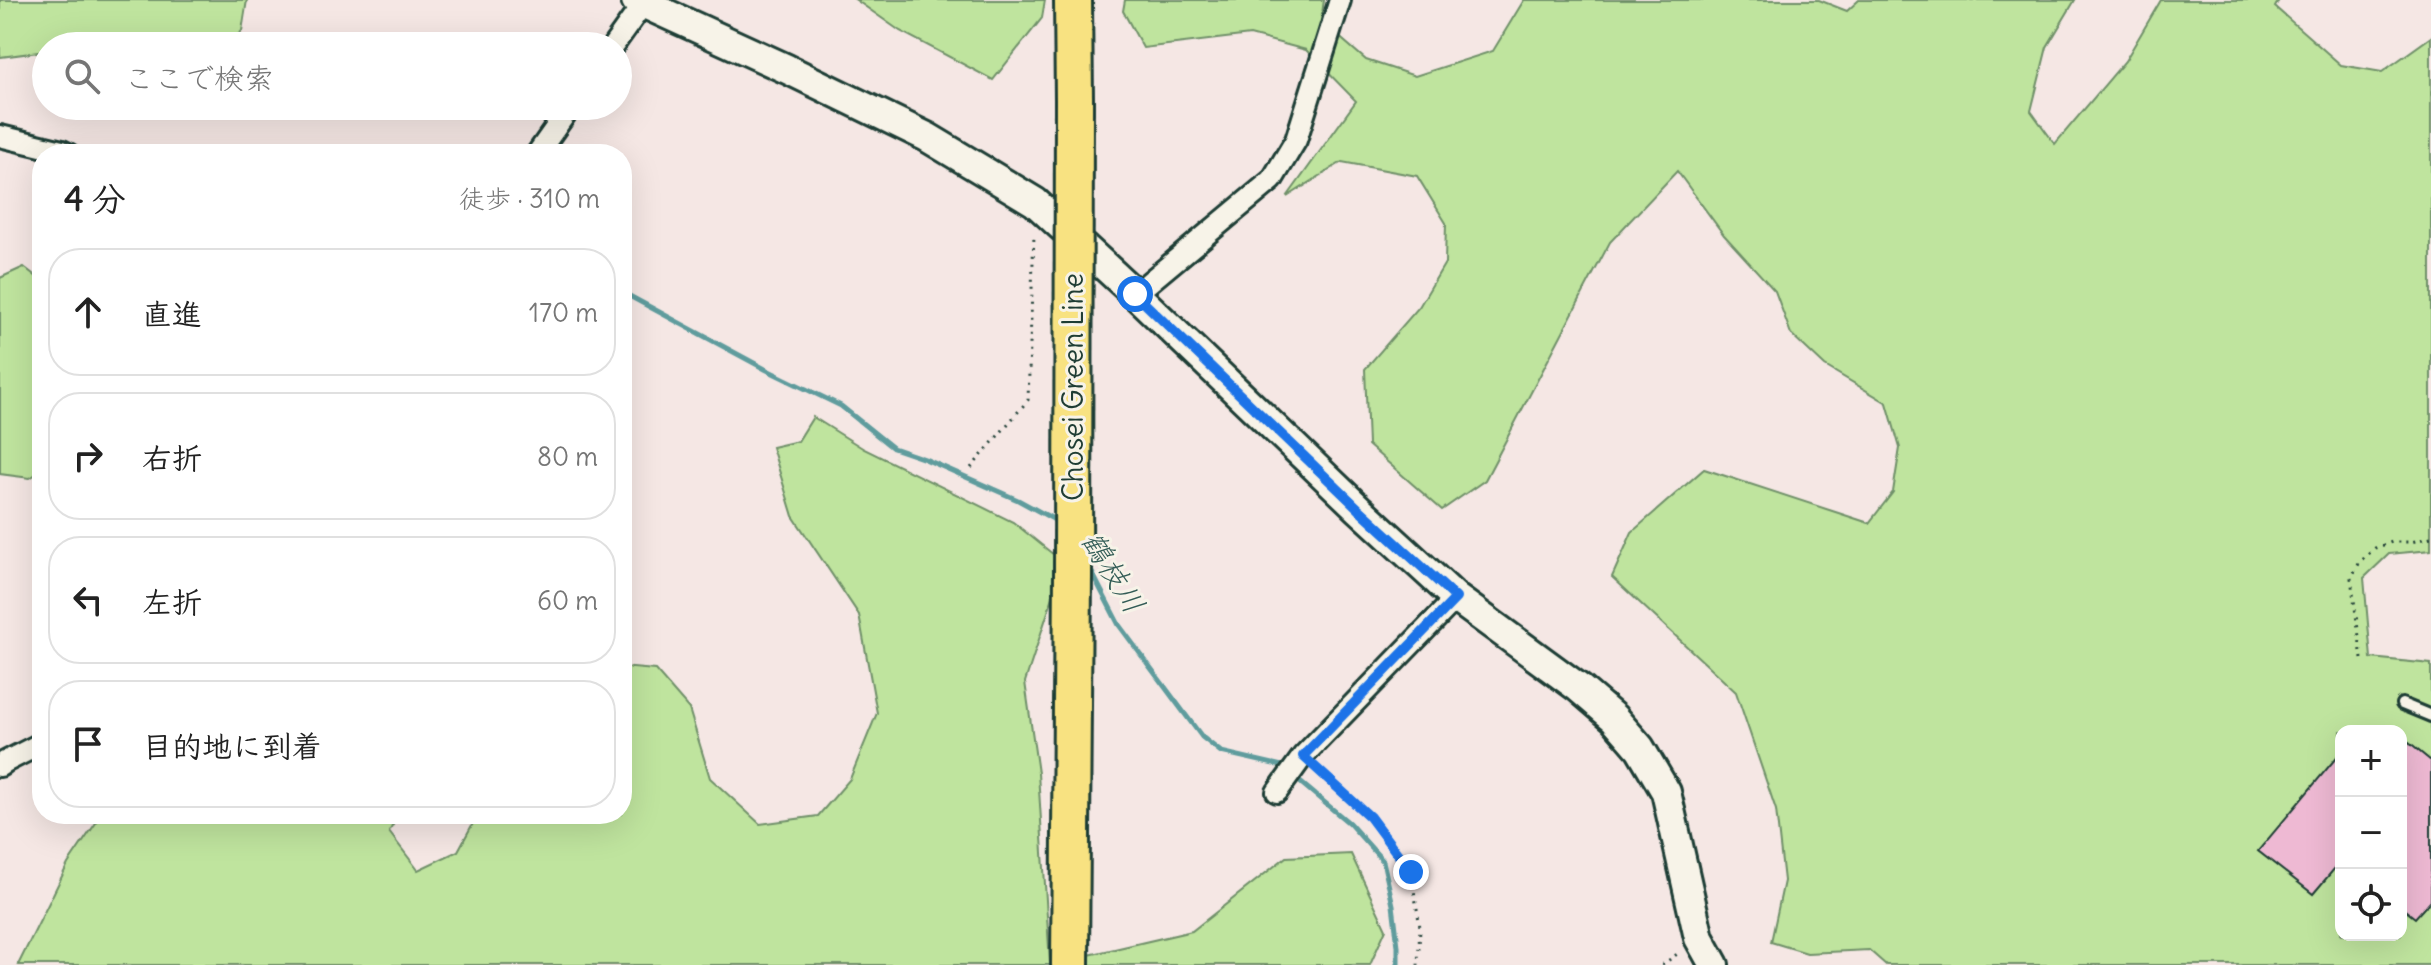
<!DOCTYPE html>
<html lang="ja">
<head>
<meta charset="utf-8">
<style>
  :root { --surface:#fff; --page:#f2f2f2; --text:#222; --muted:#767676; --line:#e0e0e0 }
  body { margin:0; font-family:Delius,"Klee One",sans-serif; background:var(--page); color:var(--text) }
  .controls { position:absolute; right:24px; bottom:24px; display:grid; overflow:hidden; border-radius:16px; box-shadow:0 8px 32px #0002 }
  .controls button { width:72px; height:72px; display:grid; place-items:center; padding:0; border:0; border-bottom:2px solid var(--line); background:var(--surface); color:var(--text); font:40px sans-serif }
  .stop { position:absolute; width:24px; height:24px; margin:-18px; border:6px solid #1a73e8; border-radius:50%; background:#fff }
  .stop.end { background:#1a73e8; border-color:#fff; box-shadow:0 2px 8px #0008 }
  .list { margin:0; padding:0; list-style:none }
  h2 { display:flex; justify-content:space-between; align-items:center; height:104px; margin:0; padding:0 32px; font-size:34px }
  h2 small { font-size:26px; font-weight:400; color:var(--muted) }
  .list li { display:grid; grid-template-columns:52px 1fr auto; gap:24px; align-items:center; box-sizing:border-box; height:128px; margin:0 16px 16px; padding:0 16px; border:2px solid var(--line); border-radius:32px }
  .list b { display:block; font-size:30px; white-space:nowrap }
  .list em { font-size:26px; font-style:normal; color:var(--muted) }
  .icon { flex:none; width:44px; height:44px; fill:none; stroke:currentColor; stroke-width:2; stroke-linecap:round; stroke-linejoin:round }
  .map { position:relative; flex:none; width:2431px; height:965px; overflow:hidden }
  .search { position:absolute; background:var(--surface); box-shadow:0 8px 32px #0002; left:32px; top:32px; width:600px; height:88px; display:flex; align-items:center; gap:20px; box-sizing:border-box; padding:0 28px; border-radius:44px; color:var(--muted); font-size:30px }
  .panel { position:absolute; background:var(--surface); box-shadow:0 8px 32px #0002; left:32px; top:144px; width:600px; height:680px; border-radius:32px }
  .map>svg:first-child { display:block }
  .green { fill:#bfe49e; stroke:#6f9069; stroke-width:2; fill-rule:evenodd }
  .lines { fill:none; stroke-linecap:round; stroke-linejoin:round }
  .stream { stroke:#5f9c9d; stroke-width:5 }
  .building { fill:#eeb9d3; stroke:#1f3d34; stroke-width:2 }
  .lane-casing { stroke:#1f3d34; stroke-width:16 }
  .street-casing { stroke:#1f3d34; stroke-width:26 }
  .secondary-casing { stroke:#1f3d34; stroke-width:34 }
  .highway-casing { stroke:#1f3d34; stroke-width:42 }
  .path { stroke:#1f3d34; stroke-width:3; stroke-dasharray:2 6; stroke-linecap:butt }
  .lane { stroke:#f7f3e8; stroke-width:10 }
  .street { stroke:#f7f3e8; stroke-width:20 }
  .secondary { stroke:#f7f3e8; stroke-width:28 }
  .highway { stroke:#f8e281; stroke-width:36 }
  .highway-bridge-casing { stroke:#1f3d34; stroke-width:42; stroke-linecap:butt }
  .highway-bridge { stroke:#f8e281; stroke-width:36 }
  .route { stroke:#1a73e8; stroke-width:10 }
  .labels { text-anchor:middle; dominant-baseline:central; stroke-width:6; stroke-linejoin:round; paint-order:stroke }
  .street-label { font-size:28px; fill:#1f3d34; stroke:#f7f3e8 }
  .water-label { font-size:30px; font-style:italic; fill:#345d57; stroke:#f7f3e8 }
</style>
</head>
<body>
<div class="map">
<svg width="2431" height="965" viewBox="0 0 2431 965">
  <rect width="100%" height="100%" fill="#f5e7e4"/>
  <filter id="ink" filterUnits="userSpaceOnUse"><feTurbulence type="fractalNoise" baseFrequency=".0125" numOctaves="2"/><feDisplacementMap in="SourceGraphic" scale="16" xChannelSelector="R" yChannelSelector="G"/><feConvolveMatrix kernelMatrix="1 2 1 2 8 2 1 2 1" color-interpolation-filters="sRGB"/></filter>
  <g filter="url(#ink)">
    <g class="green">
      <path d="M0 0H247L242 31 226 46H171L153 35 79 46H46V51L0 57Z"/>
      <path d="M856 0H1045L1042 18 993 80 900 31Z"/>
      <path d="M1125 0H1324L1321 21 1366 60 1415 76 1493 51 1524 0H1819L1847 11 1859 0H2075L2047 47 2031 111 2055 144 2125 61 2161 0H2279L2275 7 2341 65 2382 72 2431 37V550L2389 554 2364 578 2371 658 2431 664V965H1886L1869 950 1807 953 1771 942 1784 881 1776 810 1736 692 1612 577 1632 532 1704 469 1869 523 1893 492 1900 448 1887 403 1825 366 1791 334 1775 291 1724 235 1677 171 1610 242 1485 480 1442 510 1368 445 1365 369 1419 307 1445 263 1446 223 1417 176 1342 162 1287 197 1356 101 1306 50 1250 35 1143 48 1123 11ZM2341 731H2401V935H2341Z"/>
      <path d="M24 267 42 281V470L30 478 0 474V278Z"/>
      <path d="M813 417 864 449 1013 522 1064 563 1025 682 1038 773 1050 964 1192 931 1286 857 1351 854 1386 929 1370 965H18L68 864 102 814H399L389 832 418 870 458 851 478 814H622V667L655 670 689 709 710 778 760 824 818 816 850 779 877 713 859 615 793 516 772 447 798 441Z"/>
    </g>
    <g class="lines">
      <g class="stream">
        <path d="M622 292 767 370 841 406 893 448 925 459 1018 500 1053 519 1059 527"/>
        <path d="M1087 563 1119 625 1202 737 1221 752 1282 766 1287 770"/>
        <path d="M1294 777 1349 823 1383 861 1393 905 1398 946V965"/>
      </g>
    </g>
    <g class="building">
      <path d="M2409 743 2431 761V900L2415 918 2401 907V753Z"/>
      <path d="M2341 752V861L2313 894 2258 851Z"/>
    </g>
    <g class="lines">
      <defs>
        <path id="lane" d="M2402 704 2431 716"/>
        <g id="street">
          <path d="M613 46 643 4"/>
          <path d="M0 136 62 151 68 154"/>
          <path d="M537 154 571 106"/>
          <path d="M1135 294 1272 180 1296 140 1340 0"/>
          <path d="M0 766 5 762 42 743"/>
          <path d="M1277 792 1303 756 1456 598"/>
        </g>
        <path id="secondary" d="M636 0 787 69 927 137 1035 202 1135 294 1359 509 1456 598 1579 688 1614 718 1640 748 1666 792 1699 938 1714 965"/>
        <g id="highway">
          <path d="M1073 0 1074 100"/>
          <path d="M1070 965 1073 575"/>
        </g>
      </defs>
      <use href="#lane" class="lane-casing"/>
      <use href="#street" class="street-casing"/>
      <use href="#secondary" class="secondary-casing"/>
      <use href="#highway" class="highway-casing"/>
      <g class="path">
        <path d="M971 468 1028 400 1034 234"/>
        <path d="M2362 659 2351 578 2360 562 2375 548 2392 542H2411L2431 537"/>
        <path d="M1317 770 1370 817 1411 872 1420 927 1418 965"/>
        <path d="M1662 965 1680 952"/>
      </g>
      <use href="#lane" class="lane"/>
      <use href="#street" class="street"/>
      <use href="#secondary" class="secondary"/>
      <use href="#highway" class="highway"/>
      <defs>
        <path id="highway-bridge" d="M1073 575 1074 100"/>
      </defs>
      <use href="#highway-bridge" class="highway-bridge-casing"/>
      <use href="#highway-bridge" class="highway-bridge"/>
    </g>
  </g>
  <g class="lines" filter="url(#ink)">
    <path class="route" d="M1135 294 1359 509 1456 598 1303 756 1370 817 1411 872"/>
  </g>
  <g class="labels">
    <g class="street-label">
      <text transform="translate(1073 387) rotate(-90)">Chosei Green Line</text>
    </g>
    <g class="water-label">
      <text transform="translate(1114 572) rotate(58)">鶴枝川</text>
    </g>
  </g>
</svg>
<div class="controls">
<button>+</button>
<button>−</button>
<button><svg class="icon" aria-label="locate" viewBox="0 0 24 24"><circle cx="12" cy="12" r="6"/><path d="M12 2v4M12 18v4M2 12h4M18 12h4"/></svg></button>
</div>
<div class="stop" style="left:1135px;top:294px"></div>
<div class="stop end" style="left:1411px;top:872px"></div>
<div class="search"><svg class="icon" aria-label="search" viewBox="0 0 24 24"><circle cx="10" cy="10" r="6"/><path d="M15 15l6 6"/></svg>ここで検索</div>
<section class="panel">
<h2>4 分<small>徒歩 · 310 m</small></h2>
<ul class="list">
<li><svg class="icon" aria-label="ahead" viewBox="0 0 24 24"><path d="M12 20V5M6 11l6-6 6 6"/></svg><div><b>直進</b></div><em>170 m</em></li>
<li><svg class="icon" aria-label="right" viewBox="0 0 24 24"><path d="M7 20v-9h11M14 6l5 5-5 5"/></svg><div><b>右折</b></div><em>80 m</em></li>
<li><svg class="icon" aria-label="left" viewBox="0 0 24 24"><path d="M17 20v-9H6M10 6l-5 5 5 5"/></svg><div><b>左折</b></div><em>60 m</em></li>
<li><svg class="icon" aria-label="arrive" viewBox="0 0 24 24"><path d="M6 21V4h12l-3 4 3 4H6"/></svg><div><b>目的地に到着</b></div></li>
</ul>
</section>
</div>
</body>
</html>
